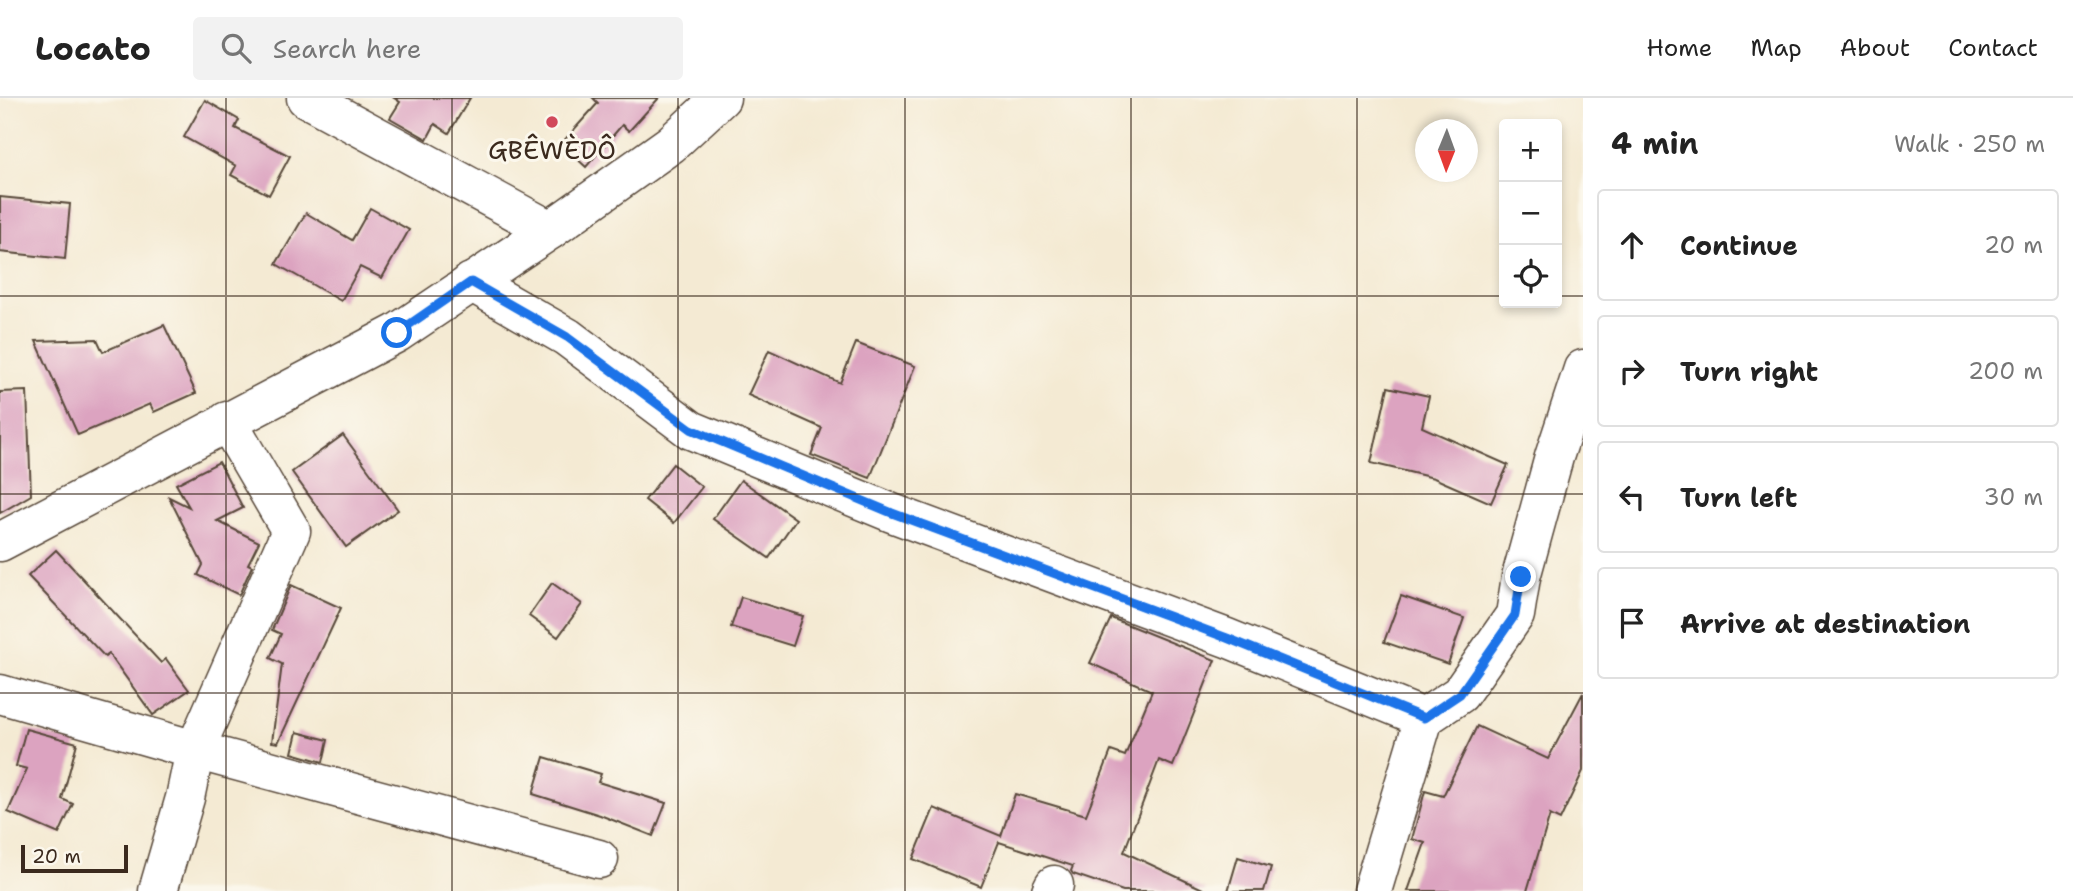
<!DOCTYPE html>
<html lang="en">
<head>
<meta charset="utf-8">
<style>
  :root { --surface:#fff; --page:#f2f2f2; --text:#222; --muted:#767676; --line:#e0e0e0 }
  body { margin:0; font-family:"Shantell Sans",sans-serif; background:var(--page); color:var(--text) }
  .controls { position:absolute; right:21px; top:21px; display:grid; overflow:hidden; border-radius:7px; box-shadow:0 4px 10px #0003 }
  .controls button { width:63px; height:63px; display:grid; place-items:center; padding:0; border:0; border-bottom:2px solid var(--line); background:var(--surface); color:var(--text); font:35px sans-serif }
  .compass { position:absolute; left:1415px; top:21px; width:63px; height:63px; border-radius:50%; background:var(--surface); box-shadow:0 4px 10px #0003; rotate:181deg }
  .scale { position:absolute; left:21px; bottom:18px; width:107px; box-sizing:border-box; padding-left:7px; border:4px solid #3b2a1e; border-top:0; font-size:19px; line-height:24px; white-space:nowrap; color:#3b2a1e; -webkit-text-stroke:5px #fbf7ec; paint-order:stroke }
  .stop { position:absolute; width:21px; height:21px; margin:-16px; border:5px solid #1a73e8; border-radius:50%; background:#fff }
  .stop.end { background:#1a73e8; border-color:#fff; box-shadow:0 2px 7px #0008 }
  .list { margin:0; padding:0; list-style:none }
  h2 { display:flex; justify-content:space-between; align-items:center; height:91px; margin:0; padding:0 28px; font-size:30px }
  h2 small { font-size:23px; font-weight:400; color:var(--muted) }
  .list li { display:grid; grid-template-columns:46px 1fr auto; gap:21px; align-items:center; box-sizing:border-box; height:112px; margin:0 14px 14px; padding:0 14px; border:2px solid var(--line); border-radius:7px }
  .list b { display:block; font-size:26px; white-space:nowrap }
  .list em { font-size:23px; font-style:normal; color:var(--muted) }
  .icon { flex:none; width:38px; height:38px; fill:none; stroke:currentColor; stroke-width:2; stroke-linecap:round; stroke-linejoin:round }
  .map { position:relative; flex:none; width:1583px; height:793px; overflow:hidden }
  header { display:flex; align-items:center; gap:42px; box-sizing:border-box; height:98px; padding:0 35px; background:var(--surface); border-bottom:2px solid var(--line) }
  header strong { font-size:33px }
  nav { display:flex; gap:38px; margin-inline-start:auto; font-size:24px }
  .search { width:490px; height:63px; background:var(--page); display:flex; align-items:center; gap:18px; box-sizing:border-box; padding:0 24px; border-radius:7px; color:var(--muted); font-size:26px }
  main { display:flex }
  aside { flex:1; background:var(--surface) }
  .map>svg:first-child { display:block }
  .building { fill:#dca3c0 }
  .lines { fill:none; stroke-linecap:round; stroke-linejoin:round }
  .minor-casing { stroke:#574739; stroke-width:41 }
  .minor { stroke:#fff; stroke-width:38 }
  .route { stroke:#1a73e8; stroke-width:9 }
  .grid { fill:none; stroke:#3b2a1e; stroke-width:2; stroke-opacity:0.55 }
  .poi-dot { fill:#d1495b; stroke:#fbf7ec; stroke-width:2.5 }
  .labels { text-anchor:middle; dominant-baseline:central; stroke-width:6; stroke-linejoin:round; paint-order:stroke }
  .poi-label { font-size:26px; fill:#3b2a1e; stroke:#fbf7ec }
</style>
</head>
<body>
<header>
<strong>Locato</strong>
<div class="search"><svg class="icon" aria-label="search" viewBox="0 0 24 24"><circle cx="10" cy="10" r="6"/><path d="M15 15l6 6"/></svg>Search here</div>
<nav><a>Home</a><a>Map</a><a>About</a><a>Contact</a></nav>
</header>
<main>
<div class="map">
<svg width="1583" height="793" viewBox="0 0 1583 793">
  <rect width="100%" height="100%" fill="#fbf7ec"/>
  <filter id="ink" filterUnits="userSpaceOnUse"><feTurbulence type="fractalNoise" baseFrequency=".0143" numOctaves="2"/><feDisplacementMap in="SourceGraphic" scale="14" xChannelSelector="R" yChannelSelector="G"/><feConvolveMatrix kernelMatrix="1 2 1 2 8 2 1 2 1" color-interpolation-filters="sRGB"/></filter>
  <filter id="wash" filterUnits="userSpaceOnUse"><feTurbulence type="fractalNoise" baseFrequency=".00686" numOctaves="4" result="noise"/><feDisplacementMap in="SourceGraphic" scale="28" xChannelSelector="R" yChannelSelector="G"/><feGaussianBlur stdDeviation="1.57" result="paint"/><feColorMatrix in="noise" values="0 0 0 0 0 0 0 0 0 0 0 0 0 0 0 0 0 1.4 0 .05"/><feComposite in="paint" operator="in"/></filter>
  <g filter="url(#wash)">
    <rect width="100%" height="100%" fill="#f4ead3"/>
    <g id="blocks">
      <g class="building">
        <path d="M394 0H470L449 35 435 26 427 41 390 20 400 4Z"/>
        <path d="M593 0H659L629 33 622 27 586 69 561 46 598 5Z"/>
        <path d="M205 2 239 22 235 30 290 58 269 97 231 77 236 68 184 39Z"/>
        <path d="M0 99 70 106 65 161 0 154Z"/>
        <path d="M370 110 409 132 382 180 360 169 341 203 276 166 306 115 352 142Z"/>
        <path d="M164 227 196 295 154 314 150 306 78 337 36 243 97 241 103 254Z"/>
        <path d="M856 245 915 268 870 380 811 357 822 330 748 297 769 252 840 285Z"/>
        <path d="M1388 289 1429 298 1422 329 1508 367 1491 405 1434 380 1371 365Z"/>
        <path d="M27 293 31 397 0 415V294Z"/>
        <path d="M343 337 398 412 346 449 292 374Z"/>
        <path d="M219 364 243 410 217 423 259 444 248 466 252 468 239 497 198 477 203 467 169 399 189 409 176 386Z"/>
        <path d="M673 366 702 389 674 425 645 402Z"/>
        <path d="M741 382 796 421 769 460 713 421Z"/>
        <path d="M56 452 161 565 166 561 189 592 153 617 109 556 105 559 28 478Z"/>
        <path d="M552 485 582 506 558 539 529 518Z"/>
        <path d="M291 487 341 510 278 645 272 644 282 566 270 560 281 536 272 532Z"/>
        <path d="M1401 498 1464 520 1448 566 1384 544Z"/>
        <path d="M741 499 803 518 793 548 731 529Z"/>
        <path d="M1111 520 1215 562 1173 668 1159 662 1124 754 1207 793H1123L1073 776 1071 773 1073 768 999 744 981 789 913 761 934 710 1001 738 1015 696 1086 717 1111 653 1125 658 1152 593 1090 565Z"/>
        <path d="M1583 595V673L1560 722 1550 717 1527 793H1408L1425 745 1412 741 1425 693 1443 698 1477 628 1548 661Z"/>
        <path d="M26 631 77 645 62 701 73 706 59 736 8 714 27 671 16 668Z"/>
        <path d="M297 634 328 642 323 664 292 655Z"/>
        <path d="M544 659 601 676 598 684 666 705 653 738 600 717 533 696Z"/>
        <path d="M1238 759 1271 769 1264 793H1228Z"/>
      </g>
    </g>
  </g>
  <g filter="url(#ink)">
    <use href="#blocks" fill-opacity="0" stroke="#574739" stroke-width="2"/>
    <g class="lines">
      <defs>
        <g id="minor">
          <path d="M306 0 550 132"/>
          <path d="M471 184 567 239 691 332 892 415 1227 540 1424 620"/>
          <path d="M227 323 291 433 195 652 599 761"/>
          <path d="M0 444 397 235 550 132 671 46 721 0"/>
          <path d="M0 596 195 652 185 700 158 793"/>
          <path d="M1051 793 1054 787"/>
          <path d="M1372 793 1424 620 1460 596 1515 517 1521 479 1554 359 1583 271"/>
        </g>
      </defs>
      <use href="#minor" class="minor-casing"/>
      <use href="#minor" class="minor"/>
    </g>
  </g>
  <g class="lines" filter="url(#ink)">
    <path class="route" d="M397 235 471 184 567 239 691 331 892 415 1227 540 1424 620 1460 596 1515 517 1521 479"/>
  </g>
  <path class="grid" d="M226 0V793M452 0V793M678 0V793M905 0V793M1131 0V793M1357 0V793M0 198H1504M1557 198H1583M0 396H1583M0 595H1583"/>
  <circle class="poi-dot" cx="552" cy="24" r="7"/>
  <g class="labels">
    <g class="poi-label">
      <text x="552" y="51">GBÊWÈDÔ</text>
    </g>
  </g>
</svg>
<div class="controls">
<button>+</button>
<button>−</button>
<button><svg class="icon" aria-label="locate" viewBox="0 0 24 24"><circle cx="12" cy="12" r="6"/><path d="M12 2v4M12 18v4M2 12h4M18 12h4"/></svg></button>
</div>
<svg class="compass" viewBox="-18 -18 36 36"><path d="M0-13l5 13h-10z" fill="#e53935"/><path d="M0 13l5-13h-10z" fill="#767676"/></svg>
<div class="scale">20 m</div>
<div class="stop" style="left:397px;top:235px"></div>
<div class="stop end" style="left:1521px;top:479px"></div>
</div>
<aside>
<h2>4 min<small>Walk · 250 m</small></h2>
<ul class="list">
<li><svg class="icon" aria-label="ahead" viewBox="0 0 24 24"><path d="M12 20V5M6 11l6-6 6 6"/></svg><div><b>Continue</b></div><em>20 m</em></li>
<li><svg class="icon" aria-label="right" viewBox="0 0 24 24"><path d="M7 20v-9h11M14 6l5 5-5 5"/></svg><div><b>Turn right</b></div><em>200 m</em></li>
<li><svg class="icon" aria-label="left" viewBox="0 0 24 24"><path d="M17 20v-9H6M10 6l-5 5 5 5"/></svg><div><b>Turn left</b></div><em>30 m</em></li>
<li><svg class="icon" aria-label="arrive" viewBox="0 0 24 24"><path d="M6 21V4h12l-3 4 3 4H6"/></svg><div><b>Arrive at destination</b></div></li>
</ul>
</aside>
</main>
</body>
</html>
